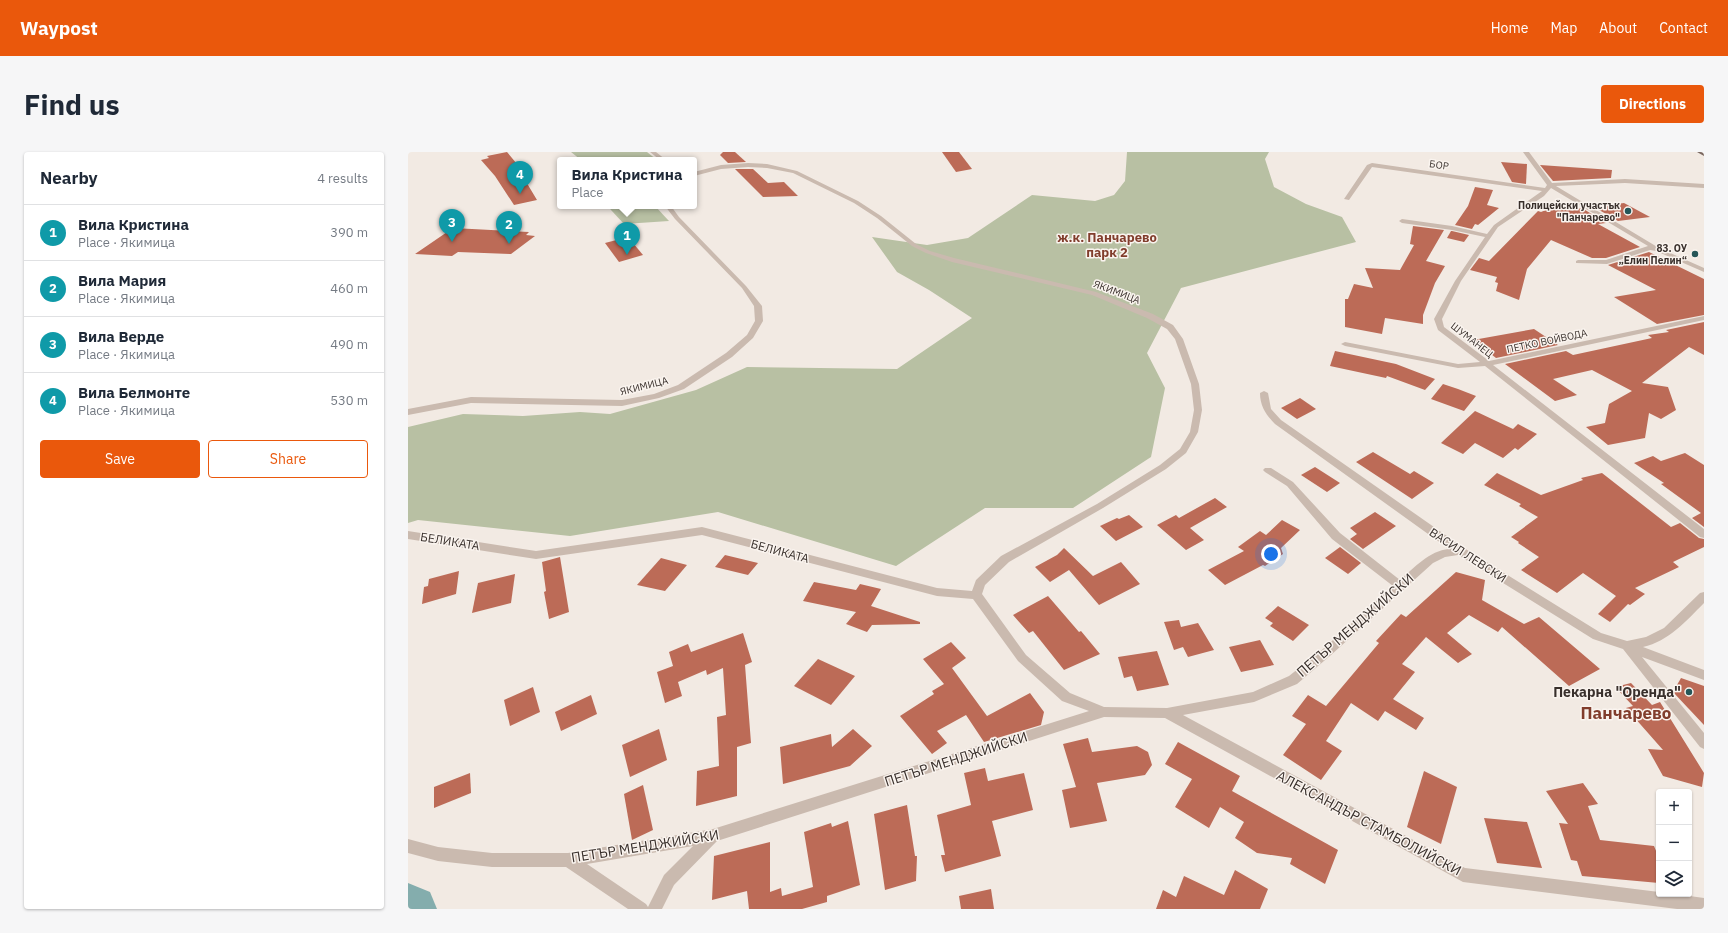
<!DOCTYPE html>
<html lang="en">
<head>
<meta charset="utf-8">
<style>
  :root { --surface:#fff; --page:#f6f6f7; --text:#1f2937; --muted:#747a83; --line:#e0e1e3; --accent:#ea580c }
  body { margin:0; font-family:"IBM Plex Sans",sans-serif; background:var(--page); color:var(--text) }
  .controls { position:absolute; right:12px; bottom:12px; display:grid; overflow:hidden; border-radius:4px; box-shadow:0 1px 3px #0004 }
  .controls button { width:36px; height:36px; display:grid; place-items:center; padding:0; border:0; border-bottom:1px solid var(--line); background:var(--surface); color:var(--text); font:20px sans-serif }
  .you { position:absolute; left:863px; top:402px; width:14px; height:14px; margin:-10px; border:3px solid #fff; border-radius:50%; background:#1a73e8; box-shadow:0 0 0 6px #1a73e833 }
  .badge { display:grid; place-items:center; width:26px; height:26px; border-radius:50%; background:var(--accent); color:#fff; font-size:13px; font-weight:700 }
  .pin { position:absolute; translate:-50% -33px; filter:drop-shadow(0 1px 2px #0008) }
  .pin::after { content:''; position:absolute; top:21px; width:14px; height:12px; background:inherit; clip-path:polygon(0 0,100% 0,50% 100%) }
  .popup { position:absolute; left:149px; top:5px; width:140px; height:52px; box-sizing:border-box; display:grid; place-content:center; border-radius:4px; background:var(--surface); filter:drop-shadow(0 1px 3px #0005); font-size:13px; white-space:nowrap; color:var(--muted) }
  .popup b { font-size:15px; color:var(--text) }
  .popup::after { content:''; position:absolute; left:50%; top:100%; margin-left:-8px; border:8px solid transparent; border-top-color:var(--surface) }
  .list { margin:0; padding:0; list-style:none }
  h2 { display:flex; justify-content:space-between; align-items:center; height:52px; margin:0; padding:0 16px; font-size:17px }
  h2 small { font-size:13px; font-weight:400; color:var(--muted) }
  .list li { display:grid; grid-template-columns:26px 1fr auto; gap:12px; align-items:center; box-sizing:border-box; height:56px; padding:0 16px; border-top:1px solid var(--line) }
  .list b { display:block; font-size:15px; white-space:nowrap }
  .list p { margin:0; font-size:13px; white-space:nowrap; color:var(--muted) }
  .list em { font-size:13px; font-style:normal; color:var(--muted) }
  .actions { display:flex; gap:8px; padding:12px 16px }
  .actions a { flex:1; padding:9px 0; border:1px solid var(--accent); border-radius:4px; text-align:center; font-size:14px; color:var(--accent) }
  .actions .main { background:var(--accent); color:#fff }
  .icon { flex:none; width:22px; height:22px; fill:none; stroke:currentColor; stroke-width:2; stroke-linecap:round; stroke-linejoin:round }
  .map { position:relative; flex:none; width:1296px; height:757px; overflow:hidden; border-radius:4px }
  header { display:flex; align-items:center; gap:24px; box-sizing:border-box; height:56px; padding:0 20px; background:var(--accent); color:#fff }
  header strong { font-size:19px }
  nav { display:flex; gap:22px; margin-inline-start:auto; font-size:14px }
  .intro { display:flex; align-items:center; justify-content:space-between; box-sizing:border-box; height:96px; padding:0 24px }
  h1 { margin:0; font-size:28px }
  .button { padding:10px 18px; border-radius:4px; background:var(--accent); color:#fff; font-size:14px; font-weight:700 }
  main { display:flex; gap:24px; padding:0 24px }
  aside { flex:1; background:var(--surface); border-radius:4px; box-shadow:0 1px 3px #0004 }
  .map>svg:first-child { display:block }
  .green { fill:#b8c0a3 }
  .lines { fill:none; stroke-linecap:round; stroke-linejoin:round }
  .river { fill:#84adad; fill-rule:evenodd }
  .building { fill:#bc6b57 }
  .minor { fill:#cabaaf; fill-rule:evenodd }
  .major { fill:#7a675f; fill-rule:evenodd }
  .poi-dot { fill:#255658; stroke:#faf4ef; stroke-width:1.5 }
  .labels { text-anchor:middle; dominant-baseline:central; stroke-width:3; stroke-linejoin:round; paint-order:stroke }
  .far-street-label { font-size:10px; fill:#39302c; stroke:#faf4ef }
  .far-poi-label { font-size:10px; font-weight:bold; fill:#39302c; stroke:#faf4ef; text-anchor:end }
  .street-label { font-size:12px; fill:#39302c; stroke:#faf4ef }
  .far-district-label { font-size:13px; font-weight:bold; fill:#813d2c; stroke:#faf4ef }
  .near-street-label { font-size:14px; fill:#39302c; stroke:#faf4ef }
  .near-poi-label { font-size:14px; font-weight:bold; fill:#39302c; stroke:#faf4ef; text-anchor:end }
  .near-quarter-label { font-size:17px; font-weight:bold; fill:#813d2c; stroke:#faf4ef }
</style>
</head>
<body>
<header>
<strong>Waypost</strong>
<nav><a>Home</a><a>Map</a><a>About</a><a>Contact</a></nav>
</header>
<div class="intro"><h1>Find us</h1><a class="button">Directions</a></div>
<main>
<aside>
<h2>Nearby<small>4 results</small></h2>
<ul class="list">
<li><span class="badge" style="background:#0f9aa8">1</span><div><b>Вила Кристина</b><p>Place · Якимица</p></div><em>390 m</em></li>
<li><span class="badge" style="background:#0f9aa8">2</span><div><b>Вила Мария</b><p>Place · Якимица</p></div><em>460 m</em></li>
<li><span class="badge" style="background:#0f9aa8">3</span><div><b>Вила Верде</b><p>Place · Якимица</p></div><em>490 m</em></li>
<li><span class="badge" style="background:#0f9aa8">4</span><div><b>Вила Белмонте</b><p>Place · Якимица</p></div><em>530 m</em></li>
</ul>
<div class="actions"><a class="main">Save</a><a>Share</a></div>
</aside>
<div class="map">
<svg width="1296" height="757" viewBox="0 0 1296 757">
  <rect width="100%" height="100%" fill="#f2eae3"/>
  <g class="green">
    <path d="M163 0H239L249 8H173Z"/>
    <path d="M719 0H861L857 7 866 35 898 52 934 65 948 90 773 136 739 201 757 236 743 305 665 356H577L488 414 310 360 162 384 10 368 0 371V275L55 262 115 264 172 260 202 262 288 238 339 215 489 217 564 166 521 138 489 120 464 85 519 93 560 86 624 43 687 49 706 43 717 29Z"/>
    <path d="M200 54H247L261 69 216 72 203 58Z"/>
  </g>
  <g class="lines">
    <path class="river" d="M0 731 22 740 29 757H0Z"/>
  </g>
  <g class="building">
    <path d="M99 0 114 18H111L129 48 106 53 87 24 73 8 81 6 79 4Z"/>
    <path d="M315 0H327L338 10 320 11 312 3Z"/>
    <path d="M534 0H551L564 17 548 20Z"/>
    <path d="M1093 10 1119 12 1118 32 1104 30Z"/>
    <path d="M1132 13 1204 18 1203 26 1145 29Z"/>
    <path d="M327 17H345L360 31 376 30 390 44 355 45Z"/>
    <path d="M1067 35 1085 38 1079 53 1091 56 1070 73 1067 72 1064 77 1047 73 1060 54Z"/>
    <path d="M1155 51 1170 57 1174 56 1198 71 1190 72 1232 95 1198 106H1184L1143 88 1119 117 1111 148 1088 139 1090 131 1087 130 1089 125 1062 118 1071 106 1081 109 1130 59 1133 60Z"/>
    <path d="M1216 51 1242 65 1210 69 1186 55Z"/>
    <path d="M1005 74 1036 78 1018 109 1037 114 1027 131 1015 163V172L977 166 974 182 937 175V147H940L946 132 965 136 957 116 992 118 1006 93 1002 92Z"/>
    <path d="M45 76 121 80 118 83 127 84 103 102 50 100 44 104 7 102Z"/>
    <path d="M1043 79H1044L1061 83 1056 90 1039 86Z"/>
    <path d="M220 85 235 103 211 110 197 91Z"/>
    <path d="M1241 100 1296 127V163L1249 172 1206 145 1248 138 1200 113Z"/>
    <path d="M1296 170V203L1281 195 1234 231 1260 235 1268 258 1253 267 1241 261 1237 286 1200 293 1178 275 1197 271 1201 252 1224 239 1184 218 1145 227 1169 243 1147 249 1097 212 1158 199 1165 203 1244 186 1240 183 1261 180 1258 178Z"/>
    <path d="M1126 177 1150 193 1088 206 1065 188Z"/>
    <path d="M927 199 988 212 1027 227 1017 238 979 224 978 226 922 214Z"/>
    <path d="M1035 232 1050 237 1068 244 1056 259 1023 247Z"/>
    <path d="M892 246 908 257 889 267 873 256Z"/>
    <path d="M1067 259 1105 277 1110 272 1129 282 1110 298 1107 296 1095 306 1067 291 1055 302 1033 291Z"/>
    <path d="M965 300 1002 322 1006 319 1026 331 1004 347 948 310Z"/>
    <path d="M1277 301 1296 313V375L1284 366 1293 361 1253 332 1256 331 1226 311 1245 304 1253 309Z"/>
    <path d="M907 315 932 331 919 340 893 323Z"/>
    <path d="M1089 321 1133 343 1175 328 1173 326 1194 321 1263 375 1272 371 1291 386 1296 387V395L1265 410 1271 415 1227 436 1237 442 1222 453 1220 452 1202 470 1190 462 1208 444 1175 421 1149 441 1113 418 1131 405 1110 391 1111 390 1103 385 1130 365 1111 354 1113 352 1076 333Z"/>
    <path d="M807 346 819 355 782 376 796 388 778 398 749 373 768 363 771 366Z"/>
    <path d="M967 360 988 374 955 397 942 387 949 382 942 376Z"/>
    <path d="M721 363 735 375 708 389 692 374 709 366 711 367Z"/>
    <path d="M874 368 892 378 873 396 875 402 857 414 855 413 817 433 800 418 836 399 830 395 852 379 858 383Z"/>
    <path d="M932 395 953 411 940 422 917 406Z"/>
    <path d="M656 396 685 424 713 410 732 432 691 453 661 418 642 430 627 415 649 403Z"/>
    <path d="M317 403 350 411 340 423 307 415Z"/>
    <path d="M152 405 161 460 141 467 136 440 138 439 134 410Z"/>
    <path d="M253 406 279 413 257 439 229 433Z"/>
    <path d="M51 419 48 442 14 452 16 435 20 434 21 427Z"/>
    <path d="M1048 420 1077 428 1074 448 1116 472 1131 465 1192 517 1161 534 1094 475 1090 480 1061 463 1039 481 1064 502 1050 511 1018 485 994 512 1007 520 985 547 1016 566 1008 578 977 559 970 569 943 551 918 589 934 599 913 628 875 603 898 572 884 564 900 543 918 554 971 491 968 489 993 462 998 465Z"/>
    <path d="M107 422 103 451 64 461 70 431Z"/>
    <path d="M406 430 448 438 452 432 473 437 463 454 512 470V472L464 473 459 480 438 472 448 460 395 449Z"/>
    <path d="M640 444 671 480 673 479 692 502 656 518 625 479 621 481 605 463Z"/>
    <path d="M870 454 901 473 885 489 862 474 865 471 857 466Z"/>
    <path d="M771 468 773 475 790 471 806 498 780 505 775 495 766 498 756 470Z"/>
    <path d="M335 481 344 510 337 513 343 591 329 595V644L288 654 289 619 311 614 309 565 318 563 315 516 299 523 298 518 270 530 274 544 257 551 249 520 265 514 261 500 280 492 283 500Z"/>
    <path d="M852 488 866 513 833 520 821 495Z"/>
    <path d="M543 490 558 506 544 516 579 564 622 541 636 560 633 573 576 590 558 563 529 579 539 591 524 602 492 564 526 542 524 539 536 532 515 507Z"/>
    <path d="M749 499 761 533 729 539 724 524 716 526 710 505Z"/>
    <path d="M410 507 447 524 423 553 386 534Z"/>
    <path d="M1273 526 1296 534V573L1265 540Z"/>
    <path d="M1223 531 1244 553 1252 550 1296 621 1294 635 1255 624 1240 597 1255 598 1218 556 1225 554 1207 535Z"/>
    <path d="M125 535 132 560 102 574 96 548Z"/>
    <path d="M183 543 189 562 153 579 147 560Z"/>
    <path d="M251 577 259 608 222 625 214 593Z"/>
    <path d="M445 577 464 594 442 614 375 632 372 595 423 582 424 595Z"/>
    <path d="M680 586 684 600 729 594 740 600 744 613 737 623 689 631 699 669 662 676 654 638 668 635 655 592Z"/>
    <path d="M770 590 832 624 824 639 930 698 917 732 882 712 884 706 849 701 827 686 836 670 812 655 801 676 767 655 784 627 757 612Z"/>
    <path d="M577 616 580 629 616 621 625 658 584 669 593 704 537 720 533 703H537L529 663 563 653 556 621Z"/>
    <path d="M1016 619 1049 635 1033 692 999 675Z"/>
    <path d="M62 621 63 641 26 656V635Z"/>
    <path d="M1175 631 1190 652 1180 654 1192 688 1246 694 1251 706V731L1174 724 1169 709 1163 708 1151 671 1160 672 1138 639Z"/>
    <path d="M235 633 245 678 224 688 216 642Z"/>
    <path d="M499 653 507 704H509L508 729 477 738 466 662Z"/>
    <path d="M1076 666 1119 670 1134 716 1089 711Z"/>
    <path d="M440 669 452 733 419 744V750L394 757H341L339 739 304 748 306 704 362 690V740L373 736 374 744 405 735 396 680 423 671 424 675Z"/>
    <path d="M827 718 860 737 852 757H748L755 738 768 745 776 724 816 743Z"/>
    <path d="M583 737 586 757H553L551 744Z"/>
  </g>
  <g class="lines">
    <g class="minor">
      <path d="M242 0H248L258 8H252Z"/>
      <path d="M1115 0H1121L1144 31 1217 27 1296 32V36L1217 31 1148 34 1251 96 1296 116V120L1248 99 1242 98 1199 112 1168 111V109L1170 108H1198L1240 94 1143 36 1136 44 1090 75 1053 129 1034 167 1036 175 1081 209 1296 164V168L1085 213 1296 377V386L1292 385 1077 214 1050 216 937 194 933 192 937 190 1050 212 1072 210 1030 178 1026 167 1047 129 1077 85 1044 78 994 71 991 69 994 67 1044 74 1079 82 1086 73 1134 39 964 15 941 48 936 47 959 13 964 11 1137 36 1139 33Z"/>
      <path d="M340 11 359 12 389 19 450 49 473 64 508 92 522 99 546 106 688 140 745 162 765 173 775 187 791 232 794 258 790 280 778 301 758 317 695 356 601 410 577 433 574 442 618 503 662 541 696 555 759 556 845 540 881 524 915 497 985 434 924 387 879 334 857 320 855 318 857 316H863L885 330 932 381 992 428C1007 415 1021 399 1041 397L867 272C858 263 852 254 852 241L856 239 860 241 863 257 873 268 1056 396 1193 481 1219 489 1238 485 1256 476 1292 441 1296 440V451C1278 469 1261 489 1235 495L1296 518V528L1234 505 1296 581V597L1292 595 1215 497 1185 487 1050 403 1037 405 1025 411 923 503 889 532 846 550 775 563 1057 716 1251 740V742H1267L1296 746V757H1269L1055 730 757 566 696 565 309 689 266 733 254 757H220L158 715H84L30 709 0 701V687L30 695 84 701H160L305 677 681 559 654 549 610 509 565 447 529 444 294 383 128 407 0 387V379L128 399 294 375 529 436 564 439 568 428 593 404 689 352 752 313 772 297 782 280 786 258 783 232 767 187 759 177 739 166 684 143 544 110 518 101 504 94 469 66 446 51 385 21 359 16 340 15 313 17 286 24V20L313 13ZM285 694 256 723 240 755 238 752 179 712Z"/>
      <path d="M257 54H263L271 65 338 134 354 154 355 169 345 186 324 205 276 237 251 246 214 254 63 251 0 263V257L63 245 214 248 246 242 270 233 318 201 339 183 347 169 346 154 334 136 267 67Z"/>
    </g>
    <path class="major" d="M1289 0H1296V4Z"/>
  </g>
  <g class="poi-dot">
    <circle cx="1220" cy="59" r="4"/>
    <circle cx="1287" cy="102" r="4"/>
    <circle cx="1281" cy="540" r="4"/>
  </g>
  <g class="labels">
    <g class="far-street-label">
      <text transform="translate(1031 13) rotate(8)">БОР</text>
      <text transform="translate(709 140) rotate(21)">ЯКИМИЦА</text>
      <text transform="translate(1064 188) rotate(38)">ШУМАНЕЦ</text>
      <text transform="translate(1139 189) rotate(-12)">ПЕТКО ВОЙВОДА</text>
      <text transform="translate(236 234) rotate(-14)">ЯКИМИЦА</text>
    </g>
    <g class="far-poi-label">
      <text x="1212" y="53">Полицейски участък<tspan x="1212" dy="12">"Панчарево"</tspan></text>
      <text x="1279" y="96">83. ОУ<tspan x="1279" dy="12">„Елин Пелин“</tspan></text>
    </g>
    <g class="street-label">
      <text transform="translate(42 389) rotate(9)">БЕЛИКАТА</text>
      <text transform="translate(372 399) rotate(15)">БЕЛИКАТА</text>
      <text transform="translate(1060 403) rotate(33)">ВАСИЛ ЛЕВСКИ</text>
    </g>
    <g class="far-district-label">
      <text x="699" y="85">ж.к. Панчарево<tspan x="699" dy="15">парк 2</tspan></text>
    </g>
    <g class="near-street-label">
      <text transform="translate(947 473) rotate(-41)">ПЕТЪР МЕНДЖИЙСКИ</text>
      <text transform="translate(548 607) rotate(-18)">ПЕТЪР МЕНДЖИЙСКИ</text>
      <text transform="translate(961 671) rotate(28)">АЛЕКСАНДЪР СТАМБОЛИЙСКИ</text>
      <text transform="translate(237 694) rotate(-9)">ПЕТЪР МЕНДЖИЙСКИ</text>
    </g>
    <g class="near-poi-label">
      <text x="1273" y="540">Пекарна "Оренда"</text>
    </g>
    <g class="near-quarter-label">
      <text x="1218" y="561">Панчарево</text>
    </g>
  </g>
</svg>
<div class="controls">
<button>+</button>
<button>−</button>
<button><svg class="icon" aria-label="layers" viewBox="0 0 24 24"><path d="M12 4l9 5-9 5-9-5zM3 14l9 5 9-5"/></svg></button>
</div>
<div class="you"></div>
<div class="pin badge" style="left:219px;top:103px;background:#0f9aa8">1</div>
<div class="popup"><b>Вила Кристина</b>Place</div>
<div class="pin badge" style="left:101px;top:92px;background:#0f9aa8">2</div>
<div class="pin badge" style="left:44px;top:90px;background:#0f9aa8">3</div>
<div class="pin badge" style="left:112px;top:42px;background:#0f9aa8">4</div>
</div>
</main>
</body>
</html>
